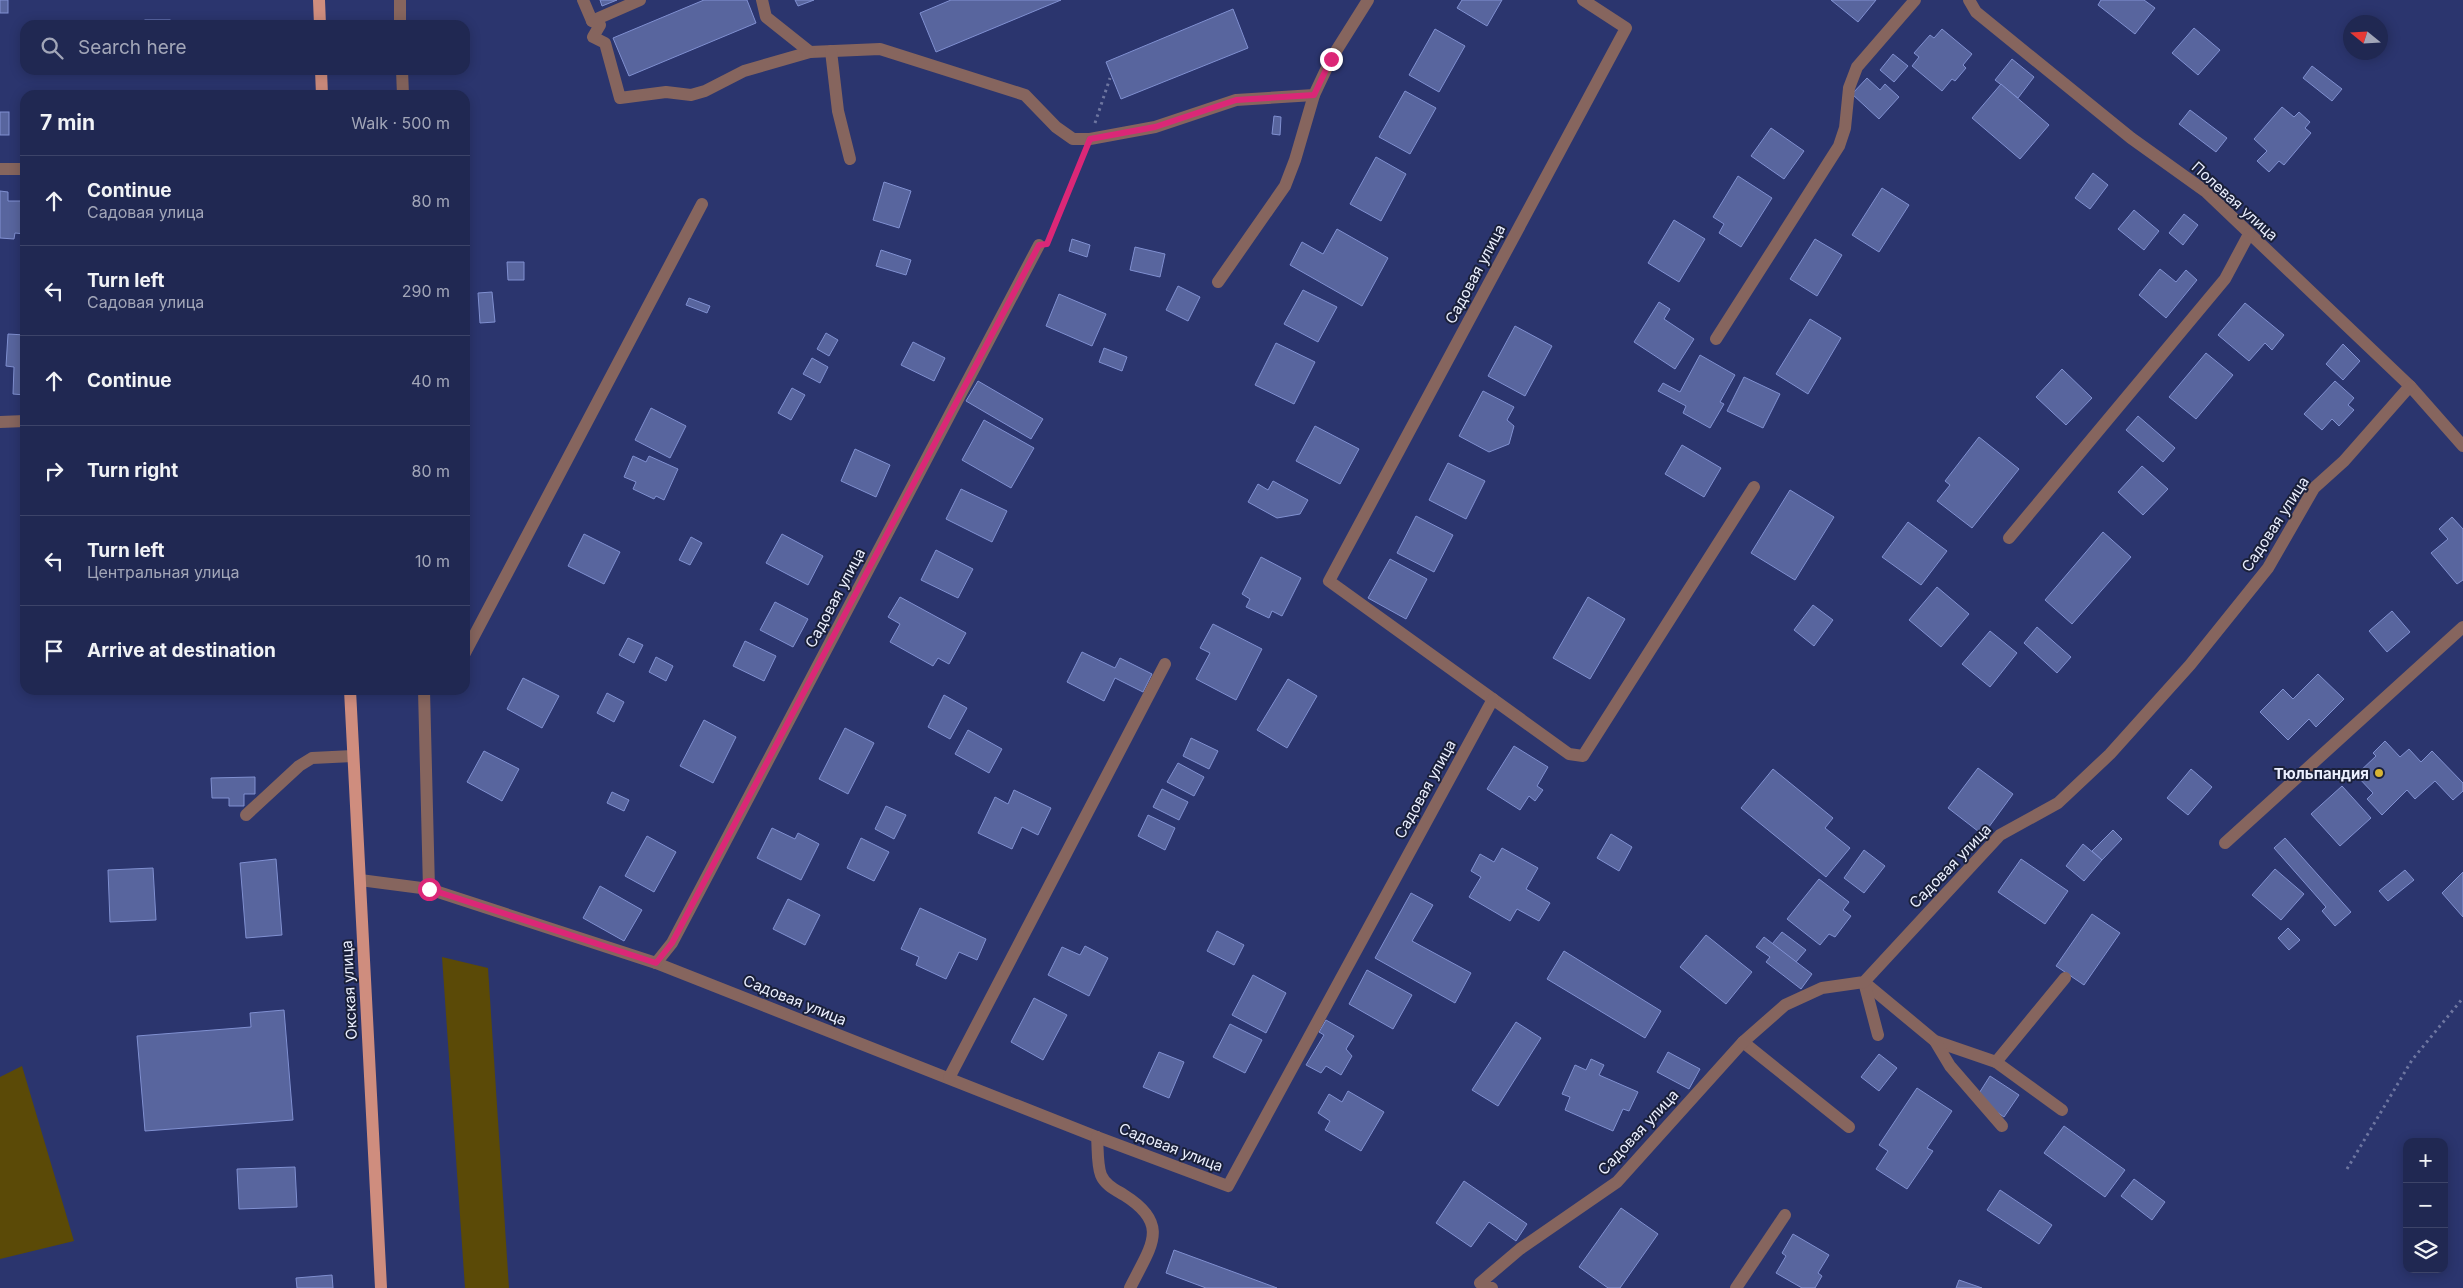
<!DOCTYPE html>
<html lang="en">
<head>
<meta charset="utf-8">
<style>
  :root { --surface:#202852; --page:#2d345c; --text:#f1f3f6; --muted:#a2a6b8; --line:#3d4469 }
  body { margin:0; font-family:Inter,sans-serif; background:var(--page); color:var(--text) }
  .controls { position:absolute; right:15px; bottom:15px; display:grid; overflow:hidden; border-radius:10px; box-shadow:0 2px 12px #0003 }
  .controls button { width:45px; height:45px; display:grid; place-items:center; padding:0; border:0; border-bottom:1px solid var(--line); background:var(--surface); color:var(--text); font:25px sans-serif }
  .compass { position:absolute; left:2343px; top:15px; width:45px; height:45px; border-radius:50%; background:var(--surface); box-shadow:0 2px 12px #0003; rotate:288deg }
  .stop { position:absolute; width:15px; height:15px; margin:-11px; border:4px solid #db2777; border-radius:50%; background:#fff }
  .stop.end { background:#db2777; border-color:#fff; box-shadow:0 1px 5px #0008 }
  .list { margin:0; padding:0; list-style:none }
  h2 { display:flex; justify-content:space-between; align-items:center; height:65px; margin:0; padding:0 20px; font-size:21px }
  h2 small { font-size:16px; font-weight:400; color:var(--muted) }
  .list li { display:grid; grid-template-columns:32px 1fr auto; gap:15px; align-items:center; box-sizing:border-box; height:90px; padding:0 20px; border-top:1px solid var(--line) }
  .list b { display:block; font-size:19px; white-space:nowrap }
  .list p { margin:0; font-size:16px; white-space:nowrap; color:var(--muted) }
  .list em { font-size:16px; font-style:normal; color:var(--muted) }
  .icon { flex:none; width:28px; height:28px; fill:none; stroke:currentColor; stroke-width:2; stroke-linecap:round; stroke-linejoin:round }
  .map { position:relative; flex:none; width:2463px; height:1288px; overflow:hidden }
  .search { position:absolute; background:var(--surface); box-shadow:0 2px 12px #0003; left:20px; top:20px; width:450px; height:55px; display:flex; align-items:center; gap:12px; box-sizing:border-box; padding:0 18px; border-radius:15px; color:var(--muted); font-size:19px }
  .panel { position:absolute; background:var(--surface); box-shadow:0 2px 12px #0003; left:20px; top:90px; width:450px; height:605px; border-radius:15px }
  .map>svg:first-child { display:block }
  .green { fill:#5b4a07 }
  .building { fill:#58659e; stroke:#8090d1 }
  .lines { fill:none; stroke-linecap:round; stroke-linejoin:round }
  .path { stroke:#6e76a1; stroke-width:3; stroke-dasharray:2.5 4; stroke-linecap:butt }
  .minor { stroke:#86655e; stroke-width:12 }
  .major { stroke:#cf8d7e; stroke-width:12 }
  .route { stroke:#db2777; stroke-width:6 }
  .poi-dot { fill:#d7b434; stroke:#1a203a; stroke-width:2 }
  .labels { text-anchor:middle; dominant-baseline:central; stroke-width:4; stroke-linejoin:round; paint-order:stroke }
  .street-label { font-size:15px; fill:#ebeffe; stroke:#1a203a }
  .poi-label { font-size:15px; font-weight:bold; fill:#ebeffe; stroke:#1a203a; text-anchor:end }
</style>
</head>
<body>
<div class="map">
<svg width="2463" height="1288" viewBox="0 0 2463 1288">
  <rect width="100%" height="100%" fill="#2b356e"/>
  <g class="green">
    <path d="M442 957 488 968 509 1288H465Z"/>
    <path d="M22 1066 74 1241 0 1259V1077Z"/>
  </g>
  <g class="building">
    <rect x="0" y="0" width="8" height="13"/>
    <path d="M600 0H617L602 6Z"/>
    <path d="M704 0H747L756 23 629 76 613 38Z"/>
    <path d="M795 0H814L798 6Z"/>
    <path d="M951 0H1061L936 52 920 13Z"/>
    <path d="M1462 0H1502L1487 26 1457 8Z"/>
    <path d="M1831 0H1876L1858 22Z"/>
    <path d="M2101 0H2144L2155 8 2135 34 2098 5Z"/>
    <path d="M1233 9 1248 48 1121 99 1106 62Z"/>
    <rect x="145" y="20" width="25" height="5"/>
    <path d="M2194 28 2220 50 2198 75 2172 53Z"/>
    <path d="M1435 29 1465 46 1439 92 1409 75Z"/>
    <path d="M1942 29 1972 54 1963 65 1966 68 1955 81 1952 79 1942 91 1912 66 1919 57 1914 53 1930 35 1934 38Z"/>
    <path d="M1893 54 1908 66 1894 82 1880 70Z"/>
    <path d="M2012 59 2034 77 2018 98 1995 80Z"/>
    <path d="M2312 66 2342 89 2332 101 2303 78Z"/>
    <path d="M1867 78 1880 90 1885 84 1899 97 1879 119 1852 94Z"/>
    <path d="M2001 84 2049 125 2020 159 1972 118Z"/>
    <path d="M1405 91 1436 108 1410 154 1379 137Z"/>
    <path d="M2282 107 2294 117 2299 112 2310 122 2305 128 2311 133 2284 165 2279 161 2269 172 2257 161 2267 151 2254 139Z"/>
    <path d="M2190 110 2227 138 2216 152 2179 124Z"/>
    <rect x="0" y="112" width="9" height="23"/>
    <path d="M1274 116 1281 117 1280 135 1272 134Z"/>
    <path d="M1771 128 1804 151 1784 179 1751 156Z"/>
    <path d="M1376 157 1406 174 1381 221 1350 204Z"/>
    <path d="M2093 173 2108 185 2090 209 2075 198Z"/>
    <path d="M1738 176 1772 198 1741 247 1719 233 1724 224 1713 217Z"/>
    <path d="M884 182 911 191 899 228 873 220Z"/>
    <path d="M1882 188 1909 205 1879 252 1852 235Z"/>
    <path d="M0 191 8 192V201H22V211H25V234L15 233 14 239 0 238Z"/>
    <path d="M2134 210 2159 231 2144 250 2118 229Z"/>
    <path d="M2184 214 2198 225 2183 245 2169 233Z"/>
    <path d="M1674 220 1705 239 1679 282 1648 263Z"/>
    <path d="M1337 229 1388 258 1362 306 1290 265 1302 242 1323 254Z"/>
    <path d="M1072 239 1090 245 1087 257 1069 251Z"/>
    <path d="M1815 239 1842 255 1817 296 1790 279Z"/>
    <path d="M1135 247 1165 254 1160 277 1130 270Z"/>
    <path d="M881 250 911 260 906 275 876 266Z"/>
    <path d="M507 262H524V280H508Z"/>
    <path d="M2160 269 2176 282 2186 270 2197 280 2166 318 2139 295Z"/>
    <path d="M1178 286 1200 297 1188 321 1166 310Z"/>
    <path d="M1303 290 1337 307 1318 342 1284 324Z"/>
    <path d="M492 292 495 322 480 323 478 293Z"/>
    <path d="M1059 294 1106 314 1092 346 1046 326Z"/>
    <path d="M689 298 710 306 707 313 686 305Z"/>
    <path d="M1659 302 1670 309 1664 319 1694 339 1675 369 1634 342Z"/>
    <path d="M2245 303 2284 335 2272 350 2265 343 2249 361 2218 335Z"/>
    <path d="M1810 319 1841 338 1808 394 1776 374Z"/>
    <path d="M1515 326 1552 346 1525 396 1488 376Z"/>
    <path d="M826 333 838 340 829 356 817 349Z"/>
    <path d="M8 334 25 335V395L13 394 14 367 6 366Z"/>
    <path d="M913 342 945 358 934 381 901 365Z"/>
    <path d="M1276 343 1315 362 1294 404 1255 385Z"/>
    <path d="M2343 344 2360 361 2343 380 2326 364Z"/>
    <path d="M1104 348 1127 357 1122 371 1099 362Z"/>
    <path d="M2206 353 2233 375 2196 419 2169 397Z"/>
    <path d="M1700 355 1735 375 1720 402 1724 404 1710 428 1683 413 1686 406 1658 391 1663 383 1680 392Z"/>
    <path d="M812 358 828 367 820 383 803 374Z"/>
    <path d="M2062 369 2092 398 2066 425 2036 397Z"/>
    <path d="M1744 377 1780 394 1763 428 1727 411Z"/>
    <path d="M978 381 1043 419 1031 439 966 401Z"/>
    <path d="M2335 381 2354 398 2348 405 2354 410 2339 426 2332 419 2322 430 2304 414Z"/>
    <path d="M792 388 805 395 791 420 778 413Z"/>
    <path d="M1483 391 1514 407 1507 420 1514 426 1509 444 1489 452 1459 436Z"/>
    <path d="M651 408 686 426 670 458 635 440Z"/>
    <path d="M2138 416 2175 448 2163 462 2126 430Z"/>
    <path d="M984 420 1034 448 1011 488 962 460Z"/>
    <path d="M1315 426 1359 449 1340 484 1296 461Z"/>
    <path d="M1979 437 2019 469 1972 528 1937 501 1950 485 1945 481Z"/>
    <path d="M1682 445 1721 468 1704 497 1665 474Z"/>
    <path d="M855 449 890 465 876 497 841 481Z"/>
    <path d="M633 456 646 462 649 456 678 469 664 500 656 496 654 499 633 489 636 482 624 477Z"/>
    <path d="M1448 463 1485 481 1466 519 1429 500Z"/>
    <path d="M2142 466 2168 489 2143 515 2118 492Z"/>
    <path d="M1273 481 1308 500 1300 514 1277 518 1248 502 1258 484 1268 490Z"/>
    <path d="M961 489 1007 511 992 542 946 519Z"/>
    <path d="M1790 490 1834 517 1795 580 1751 553Z"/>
    <path d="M1416 516 1453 535 1434 572 1397 553Z"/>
    <path d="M2452 517 2463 529V580L2457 584 2431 553 2448 539 2439 529Z"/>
    <path d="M1908 522 1947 551 1921 585 1882 557Z"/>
    <path d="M2103 532 2131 557 2072 624 2045 600Z"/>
    <path d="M584 534 620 552 604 584 568 566Z"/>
    <path d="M782 534 823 556 808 585 766 563Z"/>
    <path d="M691 537 702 543 690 565 679 560Z"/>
    <path d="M936 550 973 569 958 598 921 580Z"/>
    <path d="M1261 557 1301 578 1282 616 1272 611 1269 618 1246 607 1250 599 1242 594Z"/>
    <path d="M1390 559 1427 579 1406 619 1368 598Z"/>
    <path d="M1937 587 1969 614 1941 647 1909 620Z"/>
    <path d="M900 597 966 633 949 664 938 658 933 666 890 642 900 624 888 617Z"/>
    <path d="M1588 597 1625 619 1590 679 1553 658Z"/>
    <path d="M775 602 808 619 793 647 760 630Z"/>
    <path d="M1813 605 1833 620 1814 646 1794 630Z"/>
    <path d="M2392 611 2410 632 2387 652 2369 631Z"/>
    <path d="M1213 624 1262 649 1236 700 1196 679 1210 653 1200 648Z"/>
    <path d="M2037 627 2071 657 2057 673 2024 643Z"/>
    <path d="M1990 631 2017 653 1990 687 1962 664Z"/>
    <path d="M628 638 643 645 634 663 619 655Z"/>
    <path d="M745 641 776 656 764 681 733 666Z"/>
    <path d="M1082 652 1115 668 1120 658 1152 674 1143 692 1115 678 1104 701 1067 682Z"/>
    <path d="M656 657 673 666 666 681 649 672Z"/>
    <path d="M2318 674 2344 699 2316 727 2309 719 2288 740 2260 712 2283 689 2293 699Z"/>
    <path d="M523 678 559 696 542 728 507 709Z"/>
    <path d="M1288 679 1317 696 1287 748 1257 730Z"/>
    <path d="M607 693 624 702 614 722 597 713Z"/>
    <path d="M944 695 967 708 950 739 928 727Z"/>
    <path d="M704 720 736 737 713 783 680 766Z"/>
    <path d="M845 728 874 743 848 794 819 779Z"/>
    <path d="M968 730 1002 749 989 773 955 754Z"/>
    <path d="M1191 738 1218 751 1209 769 1183 756Z"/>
    <path d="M2385 741 2400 757 2409 749 2421 762 2432 751 2463 783V791L2453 800 2435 781 2415 799 2407 790 2382 815 2367 799 2373 793 2356 775 2376 756 2373 753Z"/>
    <path d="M1514 746 1548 767 1537 786 1543 790 1535 801 1529 796 1520 810 1487 789Z"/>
    <path d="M484 751 519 769 502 801 467 782Z"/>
    <path d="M1178 763 1204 777 1194 796 1167 782Z"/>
    <path d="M1978 768 2013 794 1983 835 1948 808Z"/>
    <path d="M1773 769 1833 818 1825 828 1850 848 1826 877 1741 808Z"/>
    <path d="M2191 769 2212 787 2188 815 2167 798Z"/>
    <path d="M255 777V794H244V806H229V798H212L211 778Z"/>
    <path d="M2342 786 2371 818 2340 846 2311 814Z"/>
    <path d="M1162 789 1188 802 1179 820 1153 807Z"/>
    <path d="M1014 790 1051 808 1038 835 1022 827 1012 849 978 833 995 797 1008 804Z"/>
    <path d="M612 792 629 800 624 811 607 803Z"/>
    <path d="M886 806 906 815 894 839 875 829Z"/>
    <path d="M1148 815 1175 828 1165 850 1138 836Z"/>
    <path d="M772 828 795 839 798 833 819 844 801 880 757 858Z"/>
    <path d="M2113 830 2122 839 2102 860 2092 851Z"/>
    <path d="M1611 834 1632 847 1619 871 1597 858Z"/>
    <path d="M647 836 676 852 654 892 625 876Z"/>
    <path d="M861 838 889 852 874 881 847 868Z"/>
    <path d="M2285 838 2351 912 2335 926 2322 911 2326 907 2274 848Z"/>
    <path d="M2083 844 2102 860 2084 881 2066 866Z"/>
    <path d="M1502 848 1538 868 1526 889 1550 903 1539 921 1517 909 1510 921 1469 897 1481 877 1471 871 1480 854 1494 862Z"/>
    <path d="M1864 850 1885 866 1864 893 1844 878Z"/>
    <path d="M276 859 282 935 246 938 240 863Z"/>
    <path d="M2021 859 2068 891 2045 924 1998 892Z"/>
    <path d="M153 868 156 920 110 922 108 870Z"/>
    <path d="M2275 869 2304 894 2281 920 2252 895Z"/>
    <path d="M2405 870 2414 880 2388 901 2379 891Z"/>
    <path d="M2463 872V917L2442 893Z"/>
    <path d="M1819 879 1849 902 1843 910 1851 916 1835 937 1829 934 1820 945 1787 919Z"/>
    <path d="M600 886 642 910 624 941 583 918Z"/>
    <path d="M1411 893 1433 905 1412 941 1471 973 1455 1003 1375 958Z"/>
    <path d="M788 899 820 915 805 945 773 929Z"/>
    <path d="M920 908 986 939 977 960 959 952 946 979 916 965 919 957 901 949Z"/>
    <path d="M2092 914 2120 933 2084 985 2056 966Z"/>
    <path d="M2288 928 2300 940 2289 950 2278 938Z"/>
    <path d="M1217 931 1244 945 1234 965 1207 951Z"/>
    <path d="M1782 932 1806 950 1796 962 1772 944Z"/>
    <path d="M1706 935 1752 972 1726 1004 1680 967Z"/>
    <path d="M1764 937 1812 974 1801 989 1766 962 1770 957 1756 947Z"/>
    <path d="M1085 946 1108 958 1089 996 1048 975 1062 947 1080 955Z"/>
    <path d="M1564 951 1661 1011 1645 1038 1547 979Z"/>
    <path d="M1367 970 1412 995 1393 1029 1349 1004Z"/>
    <path d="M1253 975 1286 993 1266 1033 1232 1015Z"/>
    <path d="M1034 998 1067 1015 1043 1060 1011 1042Z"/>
    <path d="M284 1010 293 1120 145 1131 137 1036 251 1027 250 1013Z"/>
    <path d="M1326 1020 1354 1036 1346 1049 1352 1056 1341 1075 1326 1066 1321 1073 1306 1065 1324 1035 1319 1032Z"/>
    <path d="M1516 1022 1541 1038 1498 1106 1472 1090Z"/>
    <path d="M1230 1024 1262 1040 1245 1073 1213 1057Z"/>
    <path d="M1159 1052 1184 1062 1169 1098 1143 1087Z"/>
    <path d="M1668 1052 1700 1069 1689 1089 1657 1072Z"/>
    <path d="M1879 1054 1897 1068 1879 1091 1861 1077Z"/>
    <path d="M1591 1059 1604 1065 1599 1075 1638 1092 1629 1111 1623 1109 1613 1131 1565 1110 1570 1097 1562 1094 1575 1065 1586 1070Z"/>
    <path d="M1990 1076 2019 1095 2004 1117 1976 1098Z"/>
    <path d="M1917 1088 1952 1111 1927 1148 1933 1151 1907 1189 1876 1169 1888 1151 1879 1145Z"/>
    <path d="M1348 1091 1384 1112 1361 1151 1325 1130 1330 1121 1318 1113 1329 1094 1342 1102Z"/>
    <path d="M2064 1126 2125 1170 2105 1197 2044 1153Z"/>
    <path d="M295 1167 297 1207 239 1209 237 1169Z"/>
    <path d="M2134 1179 2165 1202 2152 1220 2121 1196Z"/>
    <path d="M1464 1181 1527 1224 1516 1241 1489 1222 1471 1247 1436 1223Z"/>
    <path d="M2000 1190 2052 1225 2039 1244 1987 1210Z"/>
    <path d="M1621 1208 1658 1234 1620 1288H1608L1579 1267Z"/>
    <path d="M1793 1234 1829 1255 1818 1273 1822 1276 1815 1288H1802L1776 1273 1786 1256 1782 1253Z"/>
    <path d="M1174 1250 1277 1288H1206L1166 1273Z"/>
    <path d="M332 1275 333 1288H297L296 1278Z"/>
    <path d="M1959 1280 1982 1288H1956Z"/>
  </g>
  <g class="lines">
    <g class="path">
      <path d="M1095 123 1110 78"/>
      <path d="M1050 237 1084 155"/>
      <path d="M2347 1169 2412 1060 2463 998"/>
    </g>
    <g class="minor">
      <path d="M400 0V25"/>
      <path d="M583 0 592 21"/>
      <path d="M640 0 592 21 600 25 593 37 605 43 620 98 666 92 691 95 705 91 744 71 810 52 880 49 1025 95 1056 127 1073 139H1090L1155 127 1236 100 1314 95"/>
      <path d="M762 0 766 17 810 52"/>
      <path d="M1583 0 1626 28 1329 581 1569 754 1583 756 1754 487"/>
      <path d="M1969 0 1976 12 2131 138 2205 191 2410 386 2463 446"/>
      <path d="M831 51 838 111 850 159"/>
      <path d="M402 70 403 95"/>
      <path d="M0 169H25"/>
      <path d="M1218 282 1285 186 1295 160 1314 95 1331 59 1368 0"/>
      <path d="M1716 339 1839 146 1845 128 1849 88 1857 67 1915 0"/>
      <path d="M0 422 25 421"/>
      <path d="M2009 538 2225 279 2249 234"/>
      <path d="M465 653 702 204"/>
      <path d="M424 690 429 889"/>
      <path d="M246 815 299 766 312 758 353 756"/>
      <path d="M2225 843 2463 627"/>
      <path d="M360 880 429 889 656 963 1097 1137 1228 1186 1493 699"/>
      <path d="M656 963 672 943 1039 245"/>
      <path d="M1864 982 1935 1041 1996 1062 2065 978"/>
      <path d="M1864 982 1878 1035"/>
      <path d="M1935 1041 1950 1066 2002 1126"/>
      <path d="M1743 1042 1849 1127"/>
      <path d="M1996 1062 2062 1110"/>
      <path d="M949 1078 1165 664"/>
      <path d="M1097 1137C1098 1148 1097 1165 1101 1175 1105 1185 1116 1190 1124 1195 1172 1225 1150 1247 1130 1288"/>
      <path d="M1492 1288 1480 1283 1520 1249 1617 1182 1743 1042 1785 1005 1822 988 1864 982 2000 835 2058 803 2110 754 2190 665 2268 568 2314 488 2344 461 2410 386"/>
      <path d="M1736 1288 1785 1215"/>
    </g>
    <g class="major">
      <path d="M319 0 320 25"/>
      <path d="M321 70 322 95"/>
      <path d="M350 690 381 1288"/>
    </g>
  </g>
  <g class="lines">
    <path class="route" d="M429 889 656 963 672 943 1039 245 1047 244 1090 139 1155 127 1236 100 1314 95 1331 59"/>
  </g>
  <circle class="poi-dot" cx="2379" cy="773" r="5"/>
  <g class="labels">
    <g class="street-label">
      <text transform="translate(2235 201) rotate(42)">Полевая улица</text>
      <text transform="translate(1475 274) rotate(-62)">Садовая улица</text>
      <text transform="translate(2275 524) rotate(-57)">Садовая улица</text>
      <text transform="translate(835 598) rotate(-62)">Садовая улица</text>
      <text transform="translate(1425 789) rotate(-61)">Садовая улица</text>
      <text transform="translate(1950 866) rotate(-46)">Садовая улица</text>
      <text transform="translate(349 990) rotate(-93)">Окская улица</text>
      <text transform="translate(795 1000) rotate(22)">Садовая улица</text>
      <text transform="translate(1638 1132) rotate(-47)">Садовая улица</text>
      <text transform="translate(1171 1147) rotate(21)">Садовая улица</text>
    </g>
    <g class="poi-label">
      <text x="2369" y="773">Тюльпандия</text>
    </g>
  </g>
</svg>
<div class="controls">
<button>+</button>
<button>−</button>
<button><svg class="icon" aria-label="layers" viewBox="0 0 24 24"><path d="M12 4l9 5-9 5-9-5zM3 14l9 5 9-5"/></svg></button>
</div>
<svg class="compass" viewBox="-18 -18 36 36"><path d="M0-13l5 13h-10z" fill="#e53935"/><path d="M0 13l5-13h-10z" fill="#a2a6b8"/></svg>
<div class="stop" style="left:429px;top:889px"></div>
<div class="stop end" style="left:1331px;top:59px"></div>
<div class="search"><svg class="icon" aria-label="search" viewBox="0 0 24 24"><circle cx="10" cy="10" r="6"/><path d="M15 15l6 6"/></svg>Search here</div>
<section class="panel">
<h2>7 min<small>Walk · 500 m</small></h2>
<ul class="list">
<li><svg class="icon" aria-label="ahead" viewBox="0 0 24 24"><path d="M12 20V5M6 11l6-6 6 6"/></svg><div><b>Continue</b><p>Садовая улица</p></div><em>80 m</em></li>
<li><svg class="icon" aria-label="left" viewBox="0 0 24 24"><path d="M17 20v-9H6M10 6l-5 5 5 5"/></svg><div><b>Turn left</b><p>Садовая улица</p></div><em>290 m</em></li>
<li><svg class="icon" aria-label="ahead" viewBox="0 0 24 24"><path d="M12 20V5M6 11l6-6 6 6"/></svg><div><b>Continue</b></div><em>40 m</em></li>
<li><svg class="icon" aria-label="right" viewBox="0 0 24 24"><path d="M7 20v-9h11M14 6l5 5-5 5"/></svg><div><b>Turn right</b></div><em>80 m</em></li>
<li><svg class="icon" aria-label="left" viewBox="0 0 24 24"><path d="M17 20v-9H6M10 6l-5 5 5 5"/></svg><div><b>Turn left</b><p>Центральная улица</p></div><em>10 m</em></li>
<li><svg class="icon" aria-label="arrive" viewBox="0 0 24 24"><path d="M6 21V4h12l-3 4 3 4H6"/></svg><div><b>Arrive at destination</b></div></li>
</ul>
</section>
</div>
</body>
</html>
